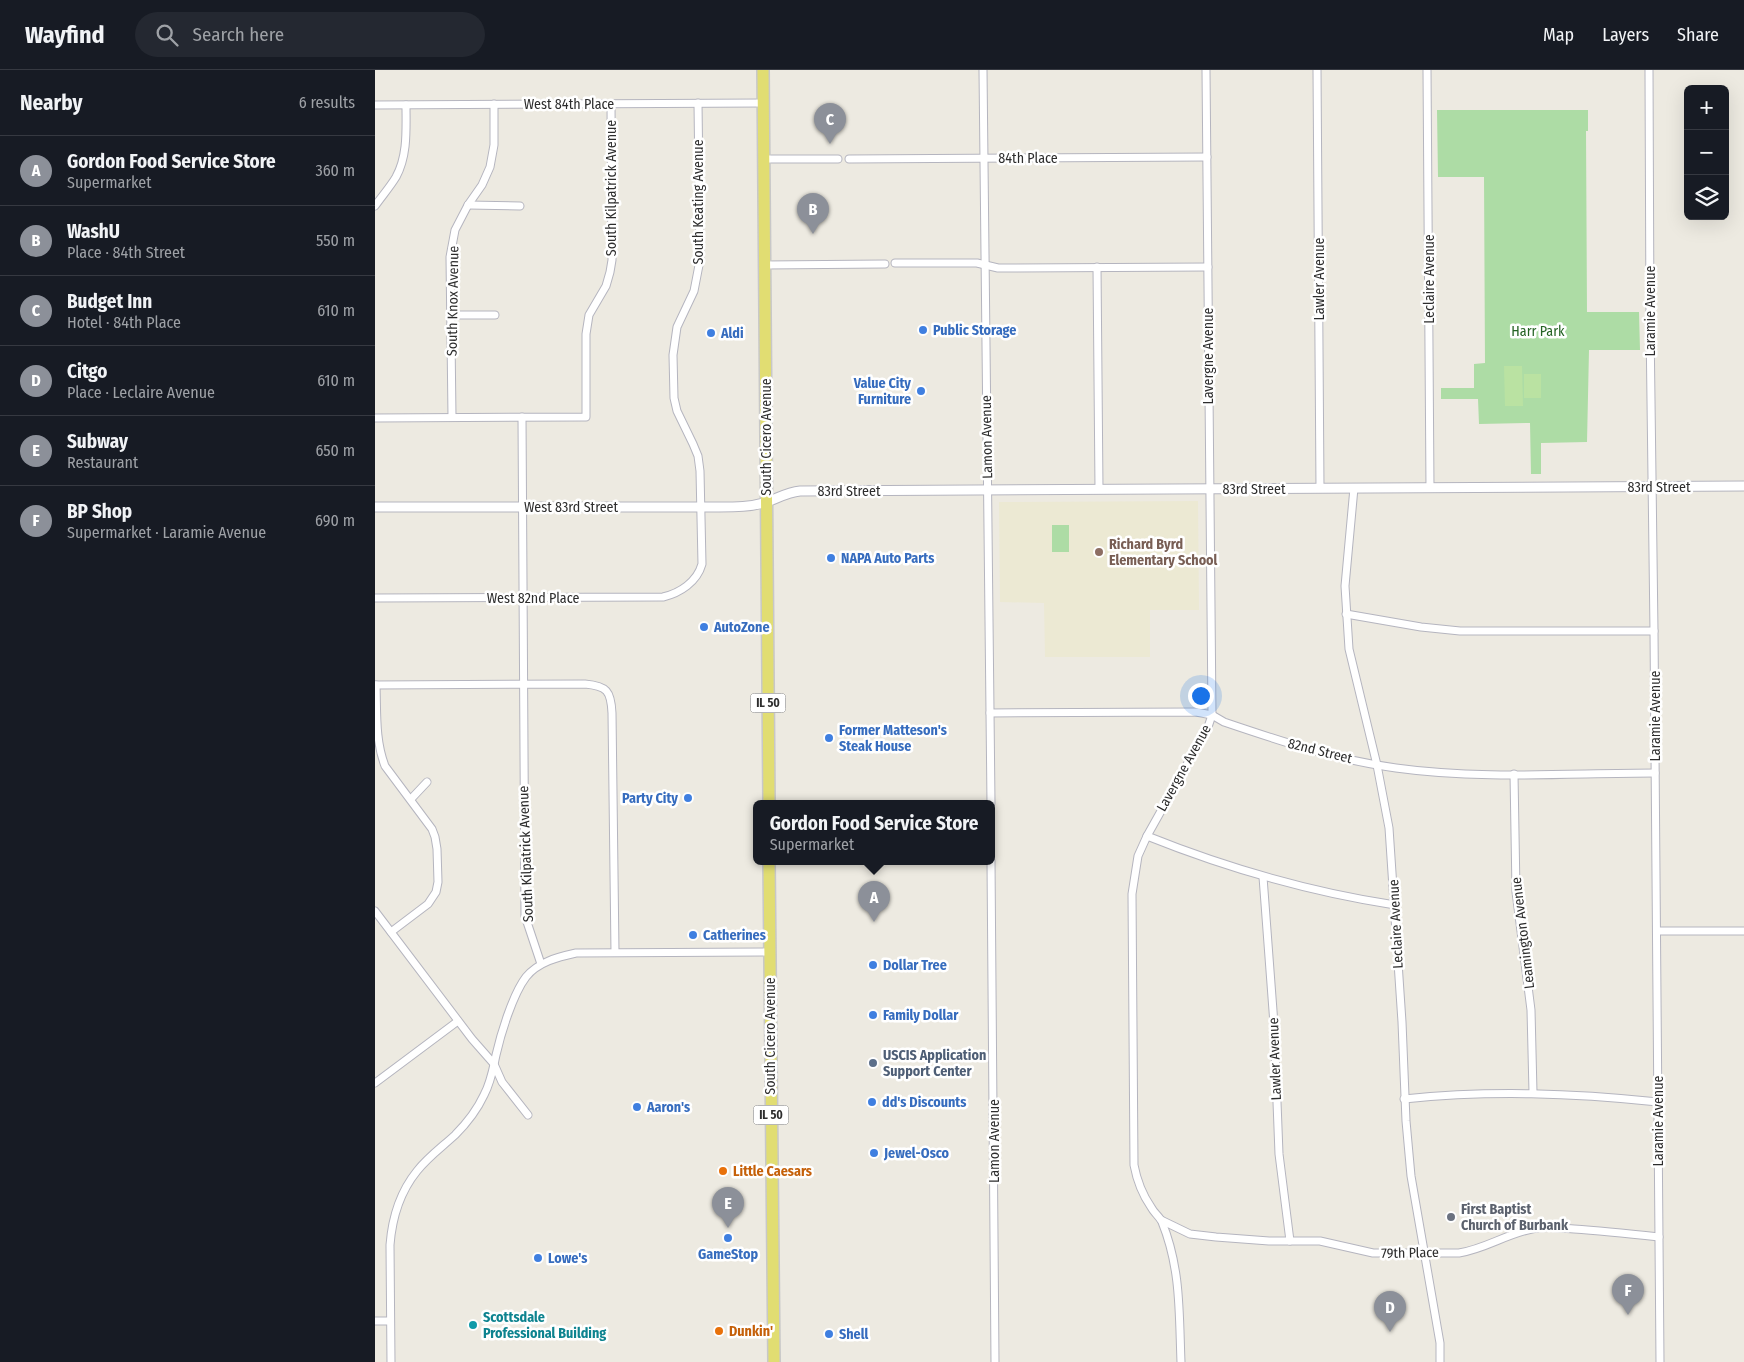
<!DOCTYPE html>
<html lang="en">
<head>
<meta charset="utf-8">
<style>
  :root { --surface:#171b24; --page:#242831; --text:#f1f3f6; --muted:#9ea1a6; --line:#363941; --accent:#8c9099 }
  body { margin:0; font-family:"Fira Sans Condensed",sans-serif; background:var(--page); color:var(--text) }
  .controls { position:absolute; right:15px; top:15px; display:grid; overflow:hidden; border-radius:8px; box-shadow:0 5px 20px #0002 }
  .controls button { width:45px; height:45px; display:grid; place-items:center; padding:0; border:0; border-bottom:1px solid var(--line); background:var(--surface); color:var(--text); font:25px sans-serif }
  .you { position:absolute; left:825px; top:625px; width:18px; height:18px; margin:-12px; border:4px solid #fff; border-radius:50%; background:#1a73e8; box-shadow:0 0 0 8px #1a73e833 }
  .badge { display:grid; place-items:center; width:32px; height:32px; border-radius:50%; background:var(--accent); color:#fff; font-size:16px; font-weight:700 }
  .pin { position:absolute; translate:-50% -41px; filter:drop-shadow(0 1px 2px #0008) }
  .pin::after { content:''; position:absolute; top:26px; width:18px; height:15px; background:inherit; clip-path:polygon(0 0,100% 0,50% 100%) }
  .popup { position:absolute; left:378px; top:730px; width:242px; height:65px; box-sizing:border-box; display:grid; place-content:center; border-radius:8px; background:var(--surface); filter:drop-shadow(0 1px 4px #0005); font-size:16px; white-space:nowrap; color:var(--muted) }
  .popup b { font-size:19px; color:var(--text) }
  .popup::after { content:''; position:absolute; left:50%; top:100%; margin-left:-10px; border:10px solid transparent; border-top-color:var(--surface) }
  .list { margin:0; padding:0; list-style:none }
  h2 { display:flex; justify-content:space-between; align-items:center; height:65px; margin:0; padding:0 20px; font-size:21px }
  h2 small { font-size:16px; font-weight:400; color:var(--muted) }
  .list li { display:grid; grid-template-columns:32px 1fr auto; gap:15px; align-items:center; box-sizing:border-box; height:70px; padding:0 20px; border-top:1px solid var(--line) }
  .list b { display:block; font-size:19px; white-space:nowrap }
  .list p { margin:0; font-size:16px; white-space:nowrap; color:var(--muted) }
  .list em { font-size:16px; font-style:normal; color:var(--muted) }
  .icon { flex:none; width:28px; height:28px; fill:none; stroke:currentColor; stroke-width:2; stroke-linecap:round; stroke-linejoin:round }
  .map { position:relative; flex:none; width:1369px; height:1292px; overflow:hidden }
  header { display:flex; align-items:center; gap:30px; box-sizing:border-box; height:70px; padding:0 25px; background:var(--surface); border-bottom:1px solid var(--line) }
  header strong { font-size:24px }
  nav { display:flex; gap:28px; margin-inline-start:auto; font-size:18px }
  .search { width:350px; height:45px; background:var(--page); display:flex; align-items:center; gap:12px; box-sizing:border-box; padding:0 18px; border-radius:28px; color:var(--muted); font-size:19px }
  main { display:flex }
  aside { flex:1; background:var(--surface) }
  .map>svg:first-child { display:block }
  .education { fill:#ece9d3 }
  .green { fill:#addca5 }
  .pitch { fill:#bae2a2 }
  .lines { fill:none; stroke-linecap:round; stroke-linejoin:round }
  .minor-casing { stroke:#b5b5bf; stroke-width:9 }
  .tertiary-casing { stroke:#b5b5bf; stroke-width:11 }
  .primary-casing { stroke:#c8c8c8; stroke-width:14 }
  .minor { stroke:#fff; stroke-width:7 }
  .tertiary { stroke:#fff; stroke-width:9 }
  .primary { stroke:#e1dd72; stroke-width:11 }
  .shop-dot { fill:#3f7fe0; stroke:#fff; stroke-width:2 }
  .education-dot { fill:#8d6e63; stroke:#fff; stroke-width:2 }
  .service-dot { fill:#5c6f8a; stroke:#fff; stroke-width:2 }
  .food-dot { fill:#e8710a; stroke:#fff; stroke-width:2 }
  .worship-dot { fill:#6b7280; stroke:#fff; stroke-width:2 }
  .culture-dot { fill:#0f9aa8; stroke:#fff; stroke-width:2 }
  .labels { text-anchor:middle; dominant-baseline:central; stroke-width:5; stroke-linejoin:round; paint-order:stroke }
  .shield { fill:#fff; stroke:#6c6c6c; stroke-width:1 }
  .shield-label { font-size:12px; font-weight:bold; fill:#2d2d2d }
  .street-label { font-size:14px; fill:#2d2d2d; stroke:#fff }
  .shop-label { font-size:14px; font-weight:bold; fill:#366cbe; stroke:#fff; text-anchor:start }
  .park-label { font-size:14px; fill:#256324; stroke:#fff }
  .education-label { font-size:14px; font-weight:bold; fill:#785e54; stroke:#fff; text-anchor:start }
  .service-label { font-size:14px; font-weight:bold; fill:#4e5e75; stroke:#fff; text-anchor:start }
  .food-label { font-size:14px; font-weight:bold; fill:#c56008; stroke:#fff; text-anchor:start }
  .worship-label { font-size:14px; font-weight:bold; fill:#5b616d; stroke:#fff; text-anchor:start }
  .culture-label { font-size:14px; font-weight:bold; fill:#0d838f; stroke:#fff; text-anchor:start }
</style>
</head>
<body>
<header>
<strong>Wayfind</strong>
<div class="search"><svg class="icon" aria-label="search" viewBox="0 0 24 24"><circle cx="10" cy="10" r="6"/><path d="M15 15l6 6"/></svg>Search here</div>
<nav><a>Map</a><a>Layers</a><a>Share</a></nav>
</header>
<main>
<aside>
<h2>Nearby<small>6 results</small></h2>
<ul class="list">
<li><span class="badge">A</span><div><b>Gordon Food Service Store</b><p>Supermarket</p></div><em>360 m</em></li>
<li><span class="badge">B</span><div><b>WashU</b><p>Place · 84th Street</p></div><em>550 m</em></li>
<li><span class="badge">C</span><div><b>Budget Inn</b><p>Hotel · 84th Place</p></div><em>610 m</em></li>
<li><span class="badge">D</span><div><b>Citgo</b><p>Place · Leclaire Avenue</p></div><em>610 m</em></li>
<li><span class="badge">E</span><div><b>Subway</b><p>Restaurant</p></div><em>650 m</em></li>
<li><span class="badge">F</span><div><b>BP Shop</b><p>Supermarket · Laramie Avenue</p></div><em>690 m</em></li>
</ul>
</aside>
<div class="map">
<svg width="1369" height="1292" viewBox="0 0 1369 1292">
  <rect width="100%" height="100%" fill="#edeae1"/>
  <path class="education" d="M823 431 824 540H775V587H670L669 533 625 532 624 432Z"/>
  <g class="green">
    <path d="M1062 40H1213V61H1211L1212 242H1264L1265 280H1214L1212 372 1166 373V404H1156L1155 353 1104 354 1103 329H1066V318H1099V294L1110 293 1109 107H1063Z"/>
    <rect x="677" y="455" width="17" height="27"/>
  </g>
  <g class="pitch">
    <path d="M1129 296H1147L1148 336H1130Z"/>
    <rect x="1149" y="304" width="17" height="24"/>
  </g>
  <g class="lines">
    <defs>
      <g id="minor">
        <path d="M608 0 616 733"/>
        <path d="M942 0 945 418"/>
        <path d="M1052 0 1055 418"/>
        <path d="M1274 0 1275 254 1279 561 1285 1292"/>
        <path d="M0 35 388 33"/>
        <path d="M389 89H463"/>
        <path d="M474 89 832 87"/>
        <path d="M93 135 145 136"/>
        <path d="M0 136C7 126 15 117 21 107 33 85 31 59 31 35"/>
        <path d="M520 193H602L623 198 833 197"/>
        <path d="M390 195 510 194"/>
        <path d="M722 197 724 419"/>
        <path d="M76 245H120"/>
        <path d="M77 347 75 187 80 160 93 135 107 115 115 97 119 75V34"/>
        <path d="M147 347 150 846 166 894"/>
        <path d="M0 348 211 347V264L214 245 231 216 235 202 237 190 236 34"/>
        <path d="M979 418 970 516 974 579 1002 695 1014 758 1027 952 1031 1051 1036 1106 1065 1273V1292"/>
        <path d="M0 528 288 527C305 523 322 512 327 494L325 401 323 386 318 374 302 341 299 328 298 285 302 257 319 221 325 190 323 33"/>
        <path d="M971 544 1046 557 1085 561H1279"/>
        <path d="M0 615 210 614C232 616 236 621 237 643L240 882"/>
        <path d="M1 615C2 643 0 670 10 696L57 759 60 767 62 779 63 812 61 822 53 834 16 862"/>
        <path d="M615 643 821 642 837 645 849 652C905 671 962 690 1021 698 1107 710 1194 703 1280 703"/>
        <path d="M1139 704 1141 822 1156 940 1158 1022"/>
        <path d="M36 729 52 712"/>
        <path d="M772 766C852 798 935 822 1020 835"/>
        <path d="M616 791 620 1292"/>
        <path d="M888 807 899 954 904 1084 915 1171"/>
        <path d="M0 841 97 969 119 994 127 1012 153 1045"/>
        <path d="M1282 861H1369"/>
        <path d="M0 1013 83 951"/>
        <path d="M1029 1029C1116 1020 1197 1023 1283 1032"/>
        <path d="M786 1150 815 1164 841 1167 894 1171H945L998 1183H1084C1110 1179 1131 1164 1157 1159 1171 1156 1185 1158 1199 1159 1228 1161 1256 1164 1284 1167"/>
        <path d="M0 1251H14"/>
        <path d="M16 1292 15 1175C17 1149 25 1122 42 1101 53 1087 67 1077 80 1065 92 1053 102 1040 109 1025 116 1012 118 999 121 985 126 963 138 924 151 907 163 892 183 887 201 883L395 882"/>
        <path d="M806 1292C804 1243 806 1199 787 1152 785 1147 779 1143 776 1137 767 1124 762 1111 759 1095L757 824 763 786 772 766 833 657 837 645 831 0"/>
      </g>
      <path id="tertiary" d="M0 437H344C360 437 376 437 392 432 403 428 413 422 425 421L1369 416"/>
      <g id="primary">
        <path d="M388 0 394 733"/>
        <path d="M394 791 399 1292"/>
      </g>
    </defs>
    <use href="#minor" class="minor-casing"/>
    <use href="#tertiary" class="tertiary-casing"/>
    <use href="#primary" class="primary-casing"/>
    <use href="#minor" class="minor"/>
    <use href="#tertiary" class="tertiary"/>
    <use href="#primary" class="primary"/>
  </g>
  <g class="shop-dot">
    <circle cx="548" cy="260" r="5"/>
    <circle cx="336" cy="263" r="5"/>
    <circle cx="546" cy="321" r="5"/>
    <circle cx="456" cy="488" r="5"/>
    <circle cx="329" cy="557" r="5"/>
    <circle cx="454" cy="668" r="5"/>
    <circle cx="313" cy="728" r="5"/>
    <circle cx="318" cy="865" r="5"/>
    <circle cx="498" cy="895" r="5"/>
    <circle cx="498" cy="945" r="5"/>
    <circle cx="497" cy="1032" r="5"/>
    <circle cx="262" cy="1037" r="5"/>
    <circle cx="499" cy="1083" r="5"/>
    <circle cx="353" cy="1168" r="5"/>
    <circle cx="163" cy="1188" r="5"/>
    <circle cx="454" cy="1264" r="5"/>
  </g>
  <circle class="education-dot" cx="724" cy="482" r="5"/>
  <circle class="service-dot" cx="498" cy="993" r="5"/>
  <g class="food-dot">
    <circle cx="348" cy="1101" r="5"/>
    <circle cx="344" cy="1261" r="5"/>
  </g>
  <circle class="worship-dot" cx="1076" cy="1147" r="5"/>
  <circle class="culture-dot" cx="98" cy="1255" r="5"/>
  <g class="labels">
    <g class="shield">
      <rect x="375.5" y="623.5" width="35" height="19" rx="4"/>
      <rect x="378.5" y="1035.5" width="35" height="19" rx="4"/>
    </g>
    <g class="shield-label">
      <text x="393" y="633">IL 50</text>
      <text x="396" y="1045">IL 50</text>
    </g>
    <g class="street-label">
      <text x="194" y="34">West 84th Place</text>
      <text x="653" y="88">84th Place</text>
      <text transform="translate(236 118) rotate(-90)">South Kilpatrick Avenue</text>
      <text transform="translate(323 132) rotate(-90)">South Keating Avenue</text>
      <text transform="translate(944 209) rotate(-90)">Lawler Avenue</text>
      <text transform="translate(1054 209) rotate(-90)">Leclaire Avenue</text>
      <text transform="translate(78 231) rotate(-89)">South Knox Avenue</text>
      <text transform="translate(1275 241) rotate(-90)">Laramie Avenue</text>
      <text transform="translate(833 286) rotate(-90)">Lavergne Avenue</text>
      <text transform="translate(391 367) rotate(-90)">South Cicero Avenue</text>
      <text transform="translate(612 367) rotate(-91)">Lamon Avenue</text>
      <text x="1284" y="417">83rd Street</text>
      <text x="879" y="419">83rd Street</text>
      <text x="474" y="421">83rd Street</text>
      <text x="196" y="437">West 83rd Street</text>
      <text x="158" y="528">West 82nd Place</text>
      <text transform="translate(1280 646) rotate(-90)">Laramie Avenue</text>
      <text transform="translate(945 681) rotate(14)">82nd Street</text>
      <text transform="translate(809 698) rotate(-61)">Lavergne Avenue</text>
      <text transform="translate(151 784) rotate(-92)">South Kilpatrick Avenue</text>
      <text transform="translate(1021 854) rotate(-93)">Leclaire Avenue</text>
      <text transform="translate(1148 863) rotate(-97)">Leamington Avenue</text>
      <text transform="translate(395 966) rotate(-90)">South Cicero Avenue</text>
      <text transform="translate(900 989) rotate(-92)">Lawler Avenue</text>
      <text transform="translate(1283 1051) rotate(-90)">Laramie Avenue</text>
      <text transform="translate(619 1071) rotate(-90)">Lamon Avenue</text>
      <text transform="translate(1035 1183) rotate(-1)">79th Place</text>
    </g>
    <g class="shop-label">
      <text x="558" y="260">Public Storage</text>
      <text x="346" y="263">Aldi</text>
      <text x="536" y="313" text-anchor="end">Value City<tspan x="536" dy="16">Furniture</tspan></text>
      <text x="466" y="488">NAPA Auto Parts</text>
      <text x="339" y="557">AutoZone</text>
      <text x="464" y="660">Former Matteson's<tspan x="464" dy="16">Steak House</tspan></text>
      <text x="303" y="728" text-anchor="end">Party City</text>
      <text x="328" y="865">Catherines</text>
      <text x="508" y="895">Dollar Tree</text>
      <text x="508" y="945">Family Dollar</text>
      <text x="507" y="1032">dd's Discounts</text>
      <text x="272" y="1037">Aaron's</text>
      <text x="509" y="1083">Jewel-Osco</text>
      <text x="353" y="1184" text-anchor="middle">GameStop</text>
      <text x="173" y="1188">Lowe's</text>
      <text x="464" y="1264">Shell</text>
    </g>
    <g class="park-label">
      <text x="1163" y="261">Harr Park</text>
    </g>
    <g class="education-label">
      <text x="734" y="474">Richard Byrd<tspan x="734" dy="16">Elementary School</tspan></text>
    </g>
    <g class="service-label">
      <text x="508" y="985">USCIS Application<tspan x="508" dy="16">Support Center</tspan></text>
    </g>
    <g class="food-label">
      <text x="358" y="1101">Little Caesars</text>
      <text x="354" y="1261">Dunkin'</text>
    </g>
    <g class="worship-label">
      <text x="1086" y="1139">First Baptist<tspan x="1086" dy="16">Church of Burbank</tspan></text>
    </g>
    <g class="culture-label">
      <text x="108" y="1247">Scottsdale<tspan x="108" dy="16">Professional Building</tspan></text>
    </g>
  </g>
</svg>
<div class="controls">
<button>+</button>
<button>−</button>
<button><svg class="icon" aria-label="layers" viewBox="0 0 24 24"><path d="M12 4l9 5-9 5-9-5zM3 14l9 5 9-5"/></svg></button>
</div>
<div class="you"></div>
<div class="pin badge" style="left:499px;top:852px">A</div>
<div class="popup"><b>Gordon Food Service Store</b>Supermarket</div>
<div class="pin badge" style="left:438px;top:164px">B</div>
<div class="pin badge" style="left:455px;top:74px">C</div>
<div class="pin badge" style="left:1015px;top:1262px">D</div>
<div class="pin badge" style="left:353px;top:1158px">E</div>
<div class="pin badge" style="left:1253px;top:1245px">F</div>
</div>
</main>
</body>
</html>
